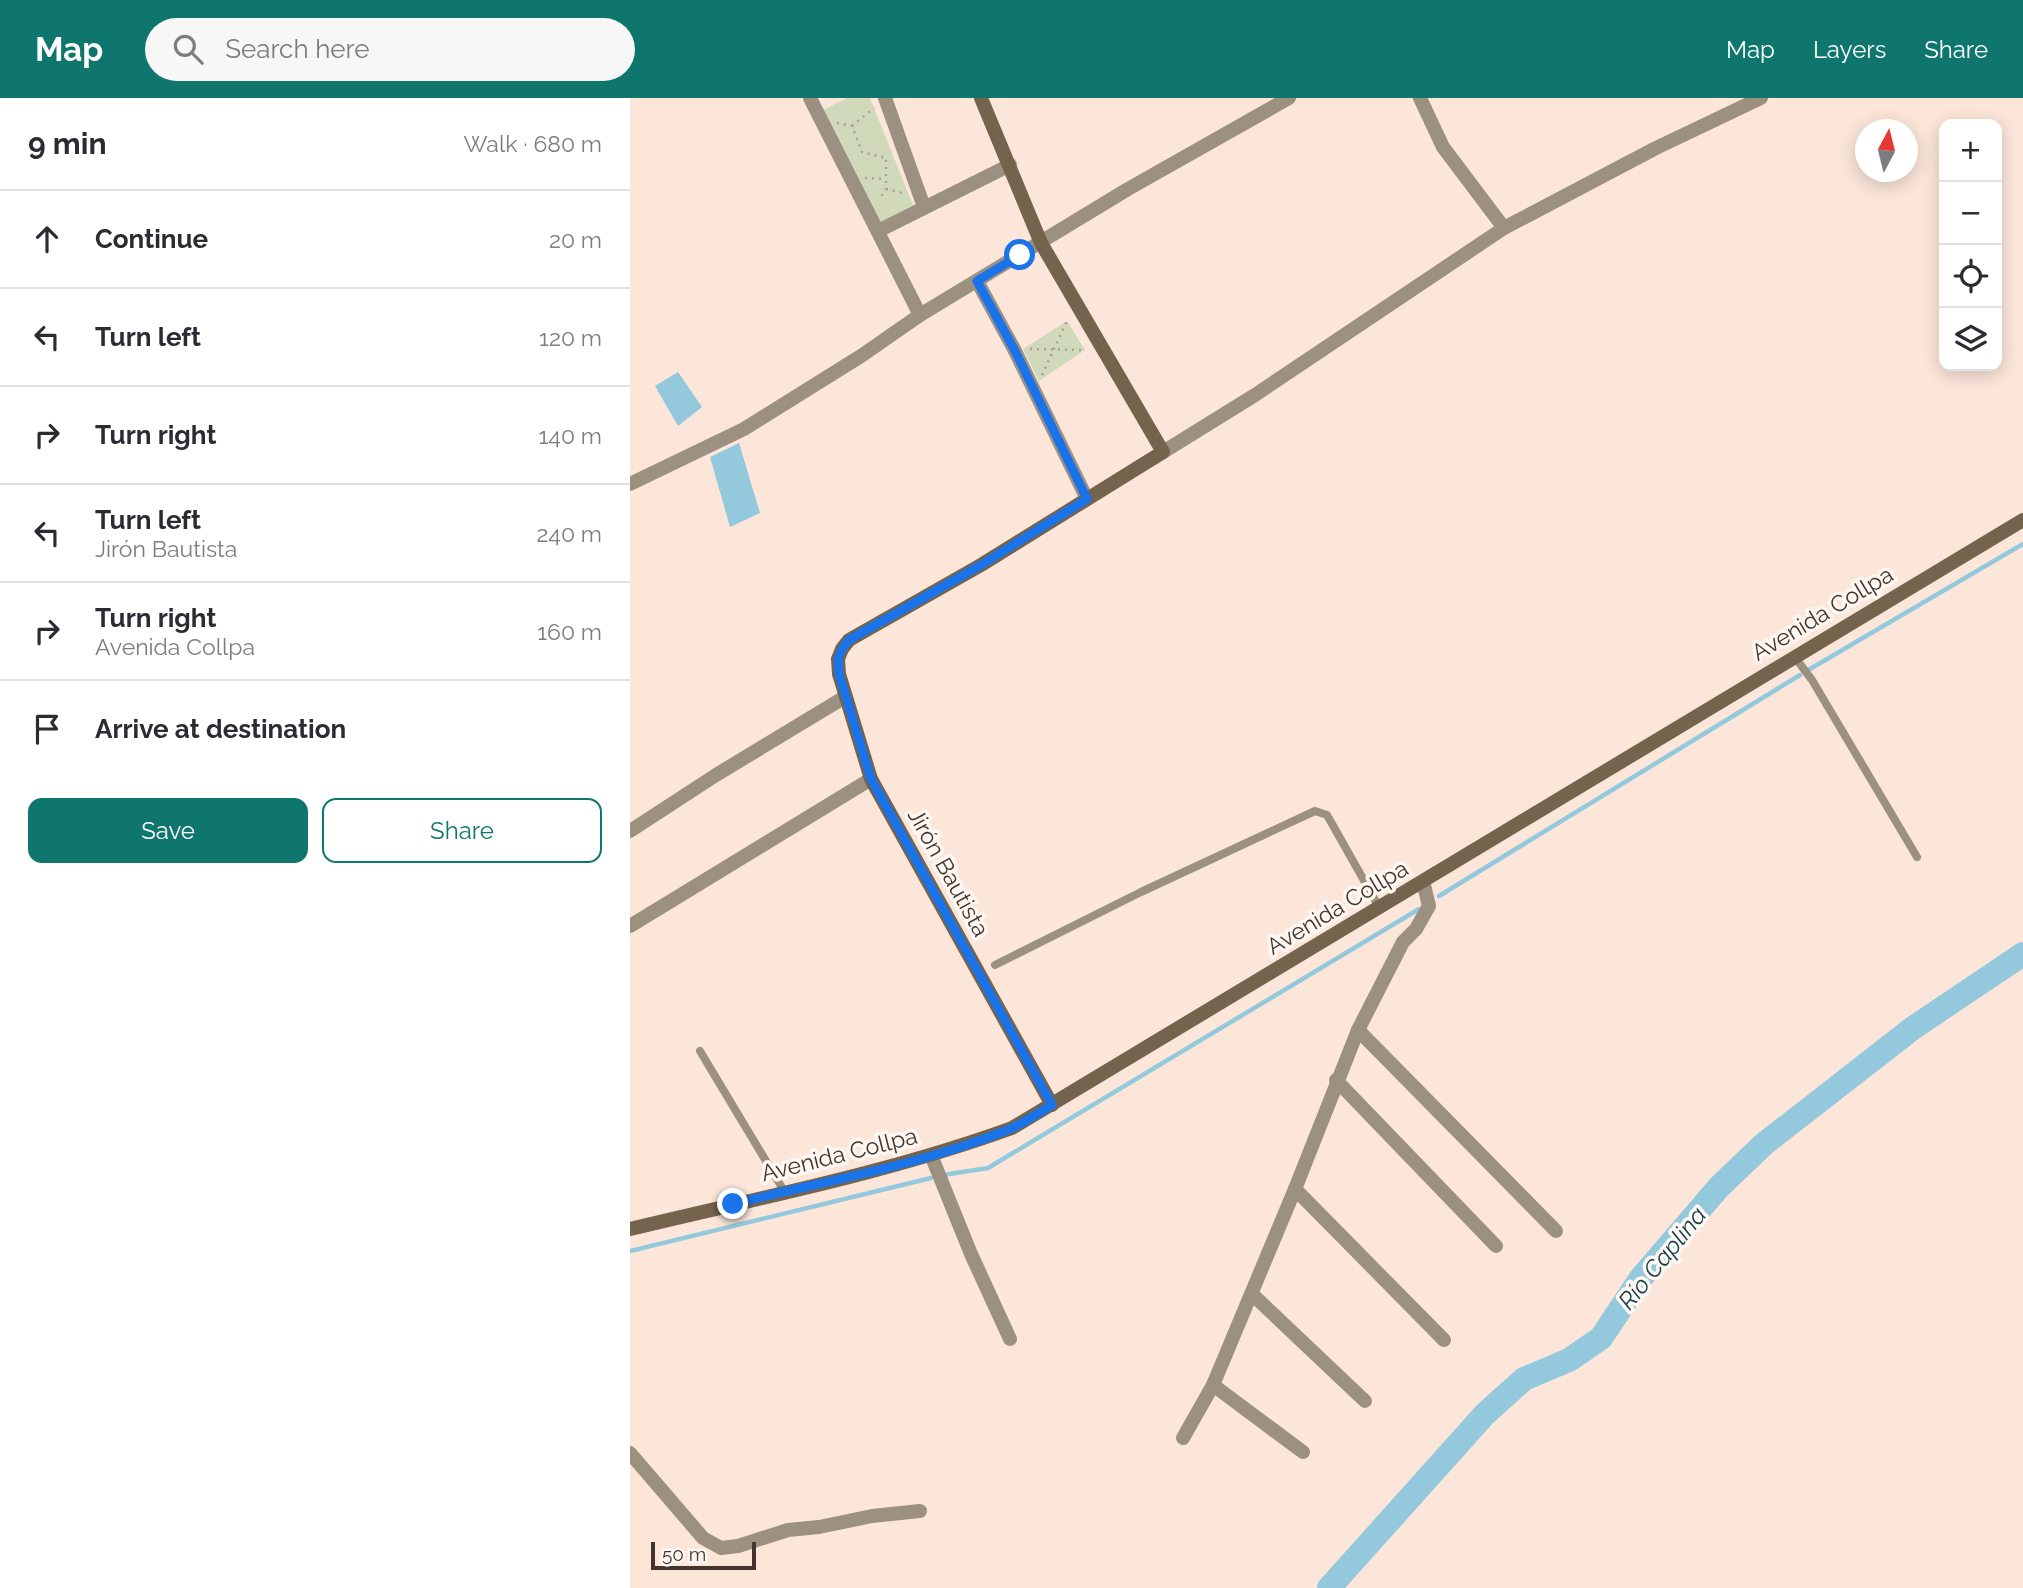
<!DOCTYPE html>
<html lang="en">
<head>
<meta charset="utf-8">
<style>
  :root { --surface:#fff; --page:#f7f7f7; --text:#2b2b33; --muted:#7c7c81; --line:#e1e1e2; --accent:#0f766e }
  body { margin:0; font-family:Raleway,sans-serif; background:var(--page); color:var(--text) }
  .controls { position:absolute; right:21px; top:21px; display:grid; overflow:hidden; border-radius:14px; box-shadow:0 4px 18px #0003 }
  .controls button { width:63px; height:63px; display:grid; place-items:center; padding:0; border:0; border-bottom:2px solid var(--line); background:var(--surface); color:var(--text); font:35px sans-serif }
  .compass { position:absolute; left:1225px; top:21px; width:63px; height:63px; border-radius:50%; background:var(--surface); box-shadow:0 4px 18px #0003; rotate:7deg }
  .scale { position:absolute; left:21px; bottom:18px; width:105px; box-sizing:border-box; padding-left:7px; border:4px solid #43352d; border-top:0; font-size:19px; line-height:24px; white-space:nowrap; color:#43352d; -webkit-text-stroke:5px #fef7f2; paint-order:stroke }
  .stop { position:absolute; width:21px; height:21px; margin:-16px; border:5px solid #1a73e8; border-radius:50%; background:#fff }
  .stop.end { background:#1a73e8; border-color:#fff; box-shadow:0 2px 7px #0008 }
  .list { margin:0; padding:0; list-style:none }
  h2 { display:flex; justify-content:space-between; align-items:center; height:91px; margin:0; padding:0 28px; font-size:30px }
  h2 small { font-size:23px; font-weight:400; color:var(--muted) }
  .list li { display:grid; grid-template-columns:46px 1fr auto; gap:21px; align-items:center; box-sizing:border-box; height:98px; padding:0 28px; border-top:2px solid var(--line) }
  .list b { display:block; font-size:26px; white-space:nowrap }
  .list p { margin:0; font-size:23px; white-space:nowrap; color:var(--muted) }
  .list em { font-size:23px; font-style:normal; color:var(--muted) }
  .actions { display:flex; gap:14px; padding:21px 28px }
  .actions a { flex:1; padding:16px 0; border:2px solid var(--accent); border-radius:14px; text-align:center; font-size:24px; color:var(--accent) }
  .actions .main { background:var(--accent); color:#fff }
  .icon { flex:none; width:38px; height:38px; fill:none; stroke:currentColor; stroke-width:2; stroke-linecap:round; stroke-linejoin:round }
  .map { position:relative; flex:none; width:1393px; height:1490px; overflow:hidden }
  header { display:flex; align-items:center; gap:42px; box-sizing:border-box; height:98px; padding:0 35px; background:var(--accent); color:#fff }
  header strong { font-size:33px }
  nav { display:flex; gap:38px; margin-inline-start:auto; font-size:24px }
  .search { width:490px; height:63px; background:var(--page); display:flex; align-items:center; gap:18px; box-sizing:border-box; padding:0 24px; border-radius:38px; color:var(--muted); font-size:26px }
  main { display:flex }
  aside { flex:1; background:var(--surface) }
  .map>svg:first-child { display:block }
  .green { fill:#d1d9bb }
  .water { fill:#94c8dc }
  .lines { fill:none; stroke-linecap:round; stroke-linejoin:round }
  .stream { stroke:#94c8dc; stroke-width:4.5 }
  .river { stroke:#94c8dc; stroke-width:24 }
  .path { stroke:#b09e93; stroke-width:2.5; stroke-dasharray:2 5; stroke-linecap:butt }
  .lane { stroke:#9c9080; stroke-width:8 }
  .street { stroke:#9c9080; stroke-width:14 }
  .secondary { stroke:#75644d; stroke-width:14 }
  .route { stroke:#1a73e8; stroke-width:9 }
  .labels { text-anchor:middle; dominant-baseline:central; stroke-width:7; stroke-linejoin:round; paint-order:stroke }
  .street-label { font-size:23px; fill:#43352d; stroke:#fef7f2 }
  .water-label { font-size:24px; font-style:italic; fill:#123f4e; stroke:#fef7f2 }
</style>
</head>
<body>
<header>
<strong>Map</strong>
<div class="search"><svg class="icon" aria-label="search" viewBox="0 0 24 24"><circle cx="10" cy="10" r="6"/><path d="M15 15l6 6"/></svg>Search here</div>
<nav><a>Map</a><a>Layers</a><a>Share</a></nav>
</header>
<main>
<aside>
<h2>9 min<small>Walk · 680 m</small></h2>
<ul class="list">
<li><svg class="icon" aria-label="ahead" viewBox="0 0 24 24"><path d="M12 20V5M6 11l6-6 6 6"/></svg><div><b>Continue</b></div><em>20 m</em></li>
<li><svg class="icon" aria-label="left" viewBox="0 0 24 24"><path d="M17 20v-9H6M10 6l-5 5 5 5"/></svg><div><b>Turn left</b></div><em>120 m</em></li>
<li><svg class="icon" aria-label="right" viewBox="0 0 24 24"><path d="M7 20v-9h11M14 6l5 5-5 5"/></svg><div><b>Turn right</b></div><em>140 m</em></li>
<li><svg class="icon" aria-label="left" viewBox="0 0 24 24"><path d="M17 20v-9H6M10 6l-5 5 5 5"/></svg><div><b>Turn left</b><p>Jirón Bautista</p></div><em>240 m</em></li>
<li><svg class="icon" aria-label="right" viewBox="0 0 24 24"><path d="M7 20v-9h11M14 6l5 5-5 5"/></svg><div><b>Turn right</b><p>Avenida Collpa</p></div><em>160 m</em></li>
<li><svg class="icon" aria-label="arrive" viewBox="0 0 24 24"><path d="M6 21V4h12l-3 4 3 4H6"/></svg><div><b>Arrive at destination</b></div></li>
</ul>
<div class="actions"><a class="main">Save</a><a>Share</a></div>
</aside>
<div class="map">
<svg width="1393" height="1490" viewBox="0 0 1393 1490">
  <rect width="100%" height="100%" fill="#fce6da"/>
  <g class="green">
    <path d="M217 0H240L285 112 248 128 191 13Z"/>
    <path d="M437 223 455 252 409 283 393 251Z"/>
  </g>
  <g class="water">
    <path d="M48 274 72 309 48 328 25 288Z"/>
    <path d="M109 345 130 415 100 429 80 359Z"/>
  </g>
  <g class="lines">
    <g class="stream">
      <path d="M1180 571 1393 446"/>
      <path d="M809 798 1170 577"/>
      <path d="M313 1077 358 1070 789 811"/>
      <path d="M0 1153 301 1080"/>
    </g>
    <path class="river" d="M699 1490 855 1316 894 1281 939 1262 971 1240 1011 1180 1089 1089 1134 1046 1283 930 1393 856"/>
    <g class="path">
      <path d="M207 25 222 28 232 54 256 60V91L249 102"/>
      <path d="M222 28 244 10"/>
      <path d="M235 80 256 81"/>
      <path d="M256 91 276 96"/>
      <path d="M400 251 455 252"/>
      <path d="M412 277 437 223"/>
    </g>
    <g class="lane">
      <path d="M1164 558 1182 582 1287 759"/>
      <path d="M365 867 511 794 685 713 697 717 749 809"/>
      <path d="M70 953 154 1093"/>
    </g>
    <g class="street">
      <path d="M180 0 290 217"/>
      <path d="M255 0 294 109"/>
      <path d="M790 0 813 49 874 130"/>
      <path d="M248 133 380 67"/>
      <path d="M347 183 385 253 457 401"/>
      <path d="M533 354 625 297 874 130 1026 50 1131 0"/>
      <path d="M0 386 114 331 231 258 290 217 498 91 659 0"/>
      <path d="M0 733 86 677 215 599"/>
      <path d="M0 828 241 681"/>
      <path d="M728 932 926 1133"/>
      <path d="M706 982 866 1148"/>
      <path d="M301 1057 341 1156 380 1241"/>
      <path d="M665 1091 814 1242"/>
      <path d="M622 1196 735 1303"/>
      <path d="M583 1287 673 1354"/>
      <path d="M553 1340 583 1287 665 1091 728 932 773 844 786 831 799 808 793 783"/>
      <path d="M0 1355 73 1440 91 1450 108 1448 158 1432 189 1429 242 1418 290 1413"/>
    </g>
    <g class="secondary">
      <path d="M351 0 411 145 533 354 351 467 219 542 212 551 208 561 209 576 241 681 422 1007"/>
      <path d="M0 1131C128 1100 258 1075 382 1030L1393 422"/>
    </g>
  </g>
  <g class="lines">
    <path class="route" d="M103 1106C195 1083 291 1067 380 1031 394 1025 408 1015 422 1007L241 681 209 576 208 561 212 551 219 542 351 467 457 401 385 253 347 183 390 157"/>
  </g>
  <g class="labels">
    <g class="street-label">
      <text transform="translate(1192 515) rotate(-31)">Avenida Collpa</text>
      <text transform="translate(319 774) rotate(61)">Jirón Bautista</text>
      <text transform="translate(707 809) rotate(-31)">Avenida Collpa</text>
      <text transform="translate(209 1056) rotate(-14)">Avenida Collpa</text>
    </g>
    <g class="water-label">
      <text transform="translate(1032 1160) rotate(-51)">Río Caplina</text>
    </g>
  </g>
</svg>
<div class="controls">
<button>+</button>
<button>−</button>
<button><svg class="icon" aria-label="locate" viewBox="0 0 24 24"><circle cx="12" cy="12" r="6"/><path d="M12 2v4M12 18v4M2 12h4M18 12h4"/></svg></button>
<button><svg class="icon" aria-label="layers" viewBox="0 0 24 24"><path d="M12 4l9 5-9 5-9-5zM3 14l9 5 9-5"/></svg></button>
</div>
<svg class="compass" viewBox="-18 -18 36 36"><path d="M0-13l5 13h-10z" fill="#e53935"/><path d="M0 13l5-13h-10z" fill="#7c7c81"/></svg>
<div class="scale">50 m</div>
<div class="stop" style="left:390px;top:157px"></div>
<div class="stop end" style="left:103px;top:1106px"></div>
</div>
</main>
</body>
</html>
